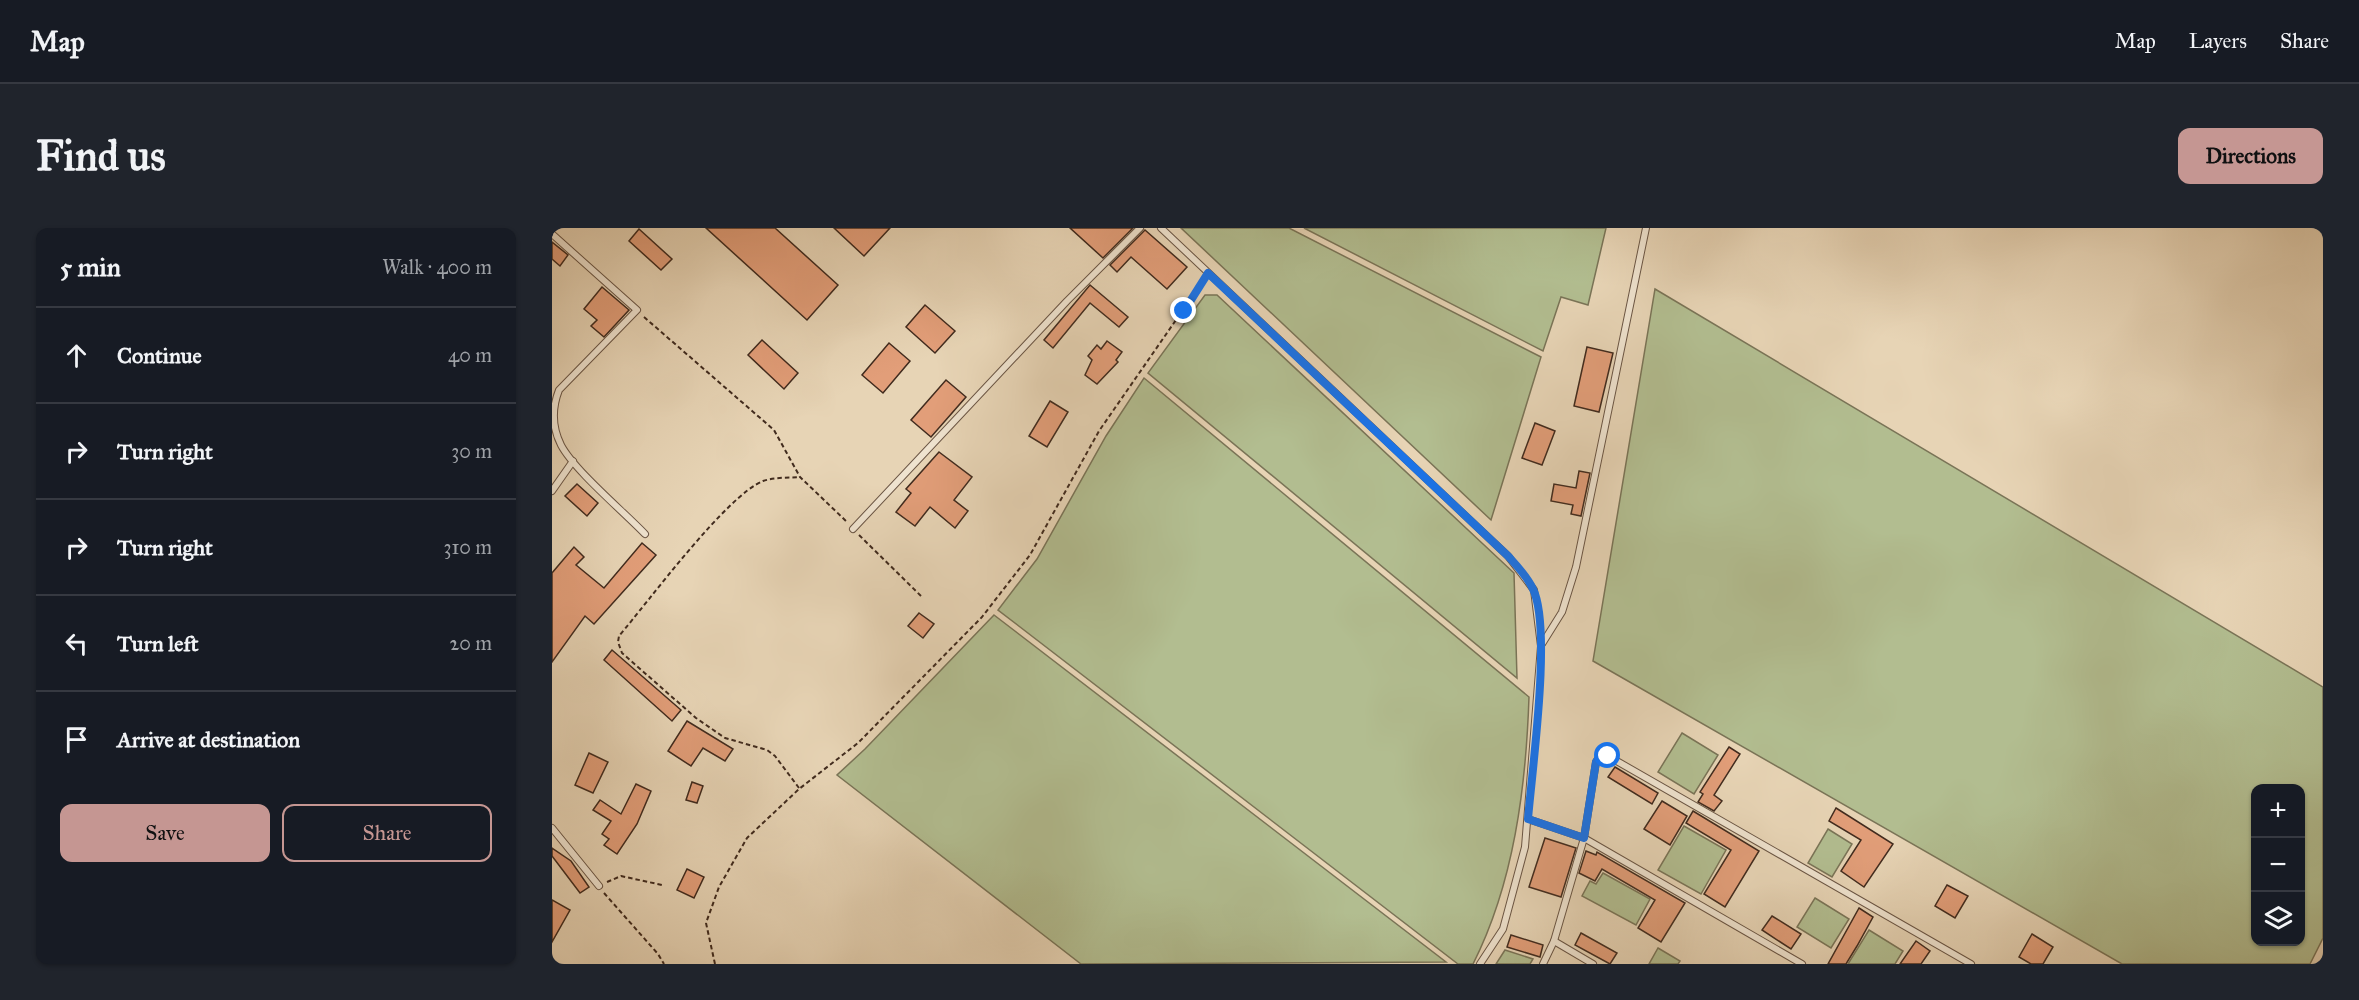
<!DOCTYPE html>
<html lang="en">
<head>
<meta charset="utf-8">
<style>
  :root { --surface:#171b24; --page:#20242c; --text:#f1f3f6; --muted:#9ea1a6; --line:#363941; --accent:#c59692 }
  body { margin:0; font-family:"IM FELL Great Primer",serif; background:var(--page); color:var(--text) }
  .controls { position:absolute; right:18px; bottom:18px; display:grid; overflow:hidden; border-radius:12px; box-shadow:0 2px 4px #0004 }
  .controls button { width:54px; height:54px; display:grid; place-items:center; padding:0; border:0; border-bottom:2px solid var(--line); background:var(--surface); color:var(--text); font:30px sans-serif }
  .stop { position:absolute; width:18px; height:18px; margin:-14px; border:4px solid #1a73e8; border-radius:50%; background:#fff }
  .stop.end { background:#1a73e8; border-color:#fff; box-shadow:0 2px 6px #0008 }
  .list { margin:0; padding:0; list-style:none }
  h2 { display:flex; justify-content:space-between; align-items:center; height:78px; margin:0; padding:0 24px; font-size:26px }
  h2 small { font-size:20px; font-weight:400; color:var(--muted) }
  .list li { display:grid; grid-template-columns:39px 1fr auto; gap:18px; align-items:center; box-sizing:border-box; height:96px; padding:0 24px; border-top:2px solid var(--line) }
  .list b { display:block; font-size:22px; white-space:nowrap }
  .list em { font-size:20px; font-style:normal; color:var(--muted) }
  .actions { display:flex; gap:12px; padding:18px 24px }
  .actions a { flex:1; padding:14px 0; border:2px solid var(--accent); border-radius:12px; text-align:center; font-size:21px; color:var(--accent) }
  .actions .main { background:var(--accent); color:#111 }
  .icon { flex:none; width:33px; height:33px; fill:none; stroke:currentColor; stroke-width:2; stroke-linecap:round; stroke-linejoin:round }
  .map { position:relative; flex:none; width:1771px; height:736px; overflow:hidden; border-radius:12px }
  header { display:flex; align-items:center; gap:36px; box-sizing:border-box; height:84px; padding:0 30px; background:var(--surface); border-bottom:2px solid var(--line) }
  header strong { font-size:28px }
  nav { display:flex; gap:33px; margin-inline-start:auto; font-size:21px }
  .intro { display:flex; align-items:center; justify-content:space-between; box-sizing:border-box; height:144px; padding:0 36px }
  h1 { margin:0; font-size:42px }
  .button { padding:15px 27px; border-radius:12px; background:var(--accent); color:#111; font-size:21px; font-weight:700 }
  main { display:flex; gap:36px; padding:0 36px }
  aside { flex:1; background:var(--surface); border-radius:12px; box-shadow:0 2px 4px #0004 }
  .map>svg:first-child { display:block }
  .green { fill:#b2bd90; stroke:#7a7457; stroke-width:1.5; fill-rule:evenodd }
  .building { fill:#e29e79; stroke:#412b1e; stroke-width:1.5 }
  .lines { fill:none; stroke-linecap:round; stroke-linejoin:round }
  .service-casing { stroke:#6a5544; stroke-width:8 }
  .path { stroke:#412b1e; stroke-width:2; stroke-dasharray:4.5 3; stroke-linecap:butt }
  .service { stroke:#efe3cf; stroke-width:6 }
  .route { stroke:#1a73e8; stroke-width:8 }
</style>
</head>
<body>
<header>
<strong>Map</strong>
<nav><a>Map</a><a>Layers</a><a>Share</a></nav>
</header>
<div class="intro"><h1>Find us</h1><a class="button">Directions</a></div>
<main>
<aside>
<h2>5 min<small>Walk · 400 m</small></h2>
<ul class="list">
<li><svg class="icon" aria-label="ahead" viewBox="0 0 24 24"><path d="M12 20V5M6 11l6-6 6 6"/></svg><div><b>Continue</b></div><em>40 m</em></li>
<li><svg class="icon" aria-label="right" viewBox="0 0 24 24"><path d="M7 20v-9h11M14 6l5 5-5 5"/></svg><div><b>Turn right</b></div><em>30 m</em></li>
<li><svg class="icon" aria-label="right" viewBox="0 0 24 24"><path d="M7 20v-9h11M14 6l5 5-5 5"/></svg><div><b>Turn right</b></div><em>310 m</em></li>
<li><svg class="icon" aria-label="left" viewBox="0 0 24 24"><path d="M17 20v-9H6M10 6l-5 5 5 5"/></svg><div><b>Turn left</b></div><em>20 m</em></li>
<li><svg class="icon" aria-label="arrive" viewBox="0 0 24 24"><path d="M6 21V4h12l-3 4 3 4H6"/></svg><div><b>Arrive at destination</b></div></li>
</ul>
<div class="actions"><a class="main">Save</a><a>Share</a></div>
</aside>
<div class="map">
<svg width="1771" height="736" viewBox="0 0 1771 736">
  <rect width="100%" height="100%" fill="#e7d4b5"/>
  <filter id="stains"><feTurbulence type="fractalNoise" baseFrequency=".00333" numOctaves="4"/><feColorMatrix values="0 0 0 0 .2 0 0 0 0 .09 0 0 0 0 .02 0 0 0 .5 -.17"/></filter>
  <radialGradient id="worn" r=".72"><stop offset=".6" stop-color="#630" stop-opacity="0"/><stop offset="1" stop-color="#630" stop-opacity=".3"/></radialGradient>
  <g class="green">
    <path d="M629 0H737L989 129 939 292Z"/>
    <path d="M752 0H1054L1036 77 1009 69 991 123Z"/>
    <path d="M1103 61 1771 459V710L1758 736H1570L1041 433ZM1704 560H1748V714H1704Z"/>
    <path d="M653 67H665L962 345 965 450 596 145Z"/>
    <path d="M592 150 977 469C974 559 962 655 921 736H906L446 382 485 331 554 208Z"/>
    <path d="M442 387 894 734 529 736 285 547 313 521Z"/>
    <path d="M1130 505 1166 527 1142 566 1106 544Z"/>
    <path d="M1132 598 1174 622 1149 666 1106 642Z"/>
    <path d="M1276 601 1300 616 1280 649 1256 635Z"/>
    <path d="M1051 645 1098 671 1084 697 1030 668 1038 653 1044 656Z"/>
    <path d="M1263 670 1297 691 1279 720 1245 699Z"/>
    <path d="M1317 702 1351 723 1343 736H1296Z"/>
    <path d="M1106 720 1128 733 1126 736H1097Z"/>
    <path d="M953 722 981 731 978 736H944Z"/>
  </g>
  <g class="building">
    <path d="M154 0H223L286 57 255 92Z"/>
    <path d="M282 0H338L312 28Z"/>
    <path d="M518 0H581L551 30Z"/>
    <path d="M87 1 120 31 109 42 77 13Z"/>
    <path d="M593 2 635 39 615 61 579 29 565 44 558 37Z"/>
    <path d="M0 14 16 27 8 38 0 31Z"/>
    <path d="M538 57 576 89 567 99 538 75 501 120 492 112Z"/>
    <path d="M50 59 77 82 52 109 39 98 45 92 32 81Z"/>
    <path d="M373 77 403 103 383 125 354 99Z"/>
    <path d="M210 112 246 145 232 161 196 127Z"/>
    <path d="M555 113 570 124 564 132 566 134 545 156 533 147 540 132 536 128 545 117 549 121Z"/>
    <path d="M337 115 358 133 331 165 310 147Z"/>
    <path d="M1035 119 1061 125 1047 184 1022 178Z"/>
    <path d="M394 152 414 169 379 209 359 192Z"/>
    <path d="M498 173 516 184 495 219 477 208Z"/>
    <path d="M983 195 1003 203 990 237 970 230Z"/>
    <path d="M387 224 420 249 402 272 416 283 403 300 378 279 363 298 344 284 359 265 354 261Z"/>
    <path d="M1027 243 1038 245 1029 288 1019 286 1021 277 999 273 1002 256 1024 260Z"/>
    <path d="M25 256 46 275 35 288 13 268Z"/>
    <path d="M90 315 104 327 42 396 33 388 0 434V345L22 319 32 329 24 337 52 360Z"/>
    <path d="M367 385 382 396 371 410 356 398Z"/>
    <path d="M60 422 129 482 120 493 52 432Z"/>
    <path d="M135 493 181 521 173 533 151 520 139 538 116 523Z"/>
    <path d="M1177 519 1188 526 1162 567 1170 573 1162 583 1146 574 1151 566 1148 564Z"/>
    <path d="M37 525 56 534 41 565 23 557Z"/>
    <path d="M1063 539 1106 565 1100 576 1056 549Z"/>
    <path d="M140 554 151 558 145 575 134 572Z"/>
    <path d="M84 556 99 563 85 596 65 626 52 617 57 611 50 606 59 593 41 582 48 572 69 586Z"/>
    <path d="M1110 573 1135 588 1118 617 1092 601Z"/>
    <path d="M1284 580 1341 616 1312 659 1289 643 1309 612 1277 593Z"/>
    <path d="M1141 583 1207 623 1173 679 1152 666 1179 622 1134 595Z"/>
    <path d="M993 610 1024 620 1009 669 977 659Z"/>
    <path d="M0 620 19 633 37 659 28 665 0 628Z"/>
    <path d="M1034 623 1044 627 1045 624 1133 675 1109 714 1086 700 1103 672 1050 641 1043 653 1027 645Z"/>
    <path d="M135 641 152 649 142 670 125 662Z"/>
    <path d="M1395 657 1416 668 1403 690 1383 678Z"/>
    <path d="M0 672 18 682 0 714Z"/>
    <path d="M1307 680 1321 689 1305 718 1294 736H1276Z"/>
    <path d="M1220 688 1249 706 1239 721 1210 702Z"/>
    <path d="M1029 705 1065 725 1058 736 1023 717Z"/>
    <path d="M1480 706 1501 719 1491 736H1479L1467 729Z"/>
    <path d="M959 707 991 717 988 729 955 719Z"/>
    <path d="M1364 713 1378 723 1369 736H1348Z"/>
  </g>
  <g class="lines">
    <defs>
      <g id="service">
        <path d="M609 0 956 328 982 362 989 418 973 619 951 701 928 736"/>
        <path d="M0 6 85 82 7 162C0 180 0 199 9 217 22 242 72 284 93 306"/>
        <path d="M0 263 21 233"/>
        <path d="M301 301 515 73 588 0"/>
        <path d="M990 416 1010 384 1024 339 1094 0"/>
        <path d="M976 591 1032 610 1250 736"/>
        <path d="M0 600 47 658"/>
        <path d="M1002 713 1032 610 1044 534 1047 529 1056 528 1419 736"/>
        <path d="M991 736 1002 713 1041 736"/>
      </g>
    </defs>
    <use href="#service" class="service-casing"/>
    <g class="path">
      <path d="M92 89 222 202 248 249 295 294"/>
      <path d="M307 307 369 368"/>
      <path d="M247 560 223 528 215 522 173 510 144 490 70 425 66 414 67 408C96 374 175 267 211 253 223 249 236 250 248 249"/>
      <path d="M55 654 69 648 110 657"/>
      <path d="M52 665 106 726 112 736"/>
      <path d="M163 736 154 695 167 659 195 610 247 561 306 515 430 389 478 327 547 203 651 53"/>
    </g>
    <use href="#service" class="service"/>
  </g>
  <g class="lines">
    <path class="route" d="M632 83 656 45 956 328C965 338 975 348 981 361 1000 400 980 542 976 591L1032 610 1044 534 1047 530 1056 528"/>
  </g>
  <rect width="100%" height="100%" filter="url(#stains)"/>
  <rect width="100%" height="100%" fill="url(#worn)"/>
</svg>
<div class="controls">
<button>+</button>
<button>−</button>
<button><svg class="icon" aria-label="layers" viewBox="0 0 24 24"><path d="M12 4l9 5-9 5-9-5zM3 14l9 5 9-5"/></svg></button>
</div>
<div class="stop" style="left:1056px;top:528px"></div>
<div class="stop end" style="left:632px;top:83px"></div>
</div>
</main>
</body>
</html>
